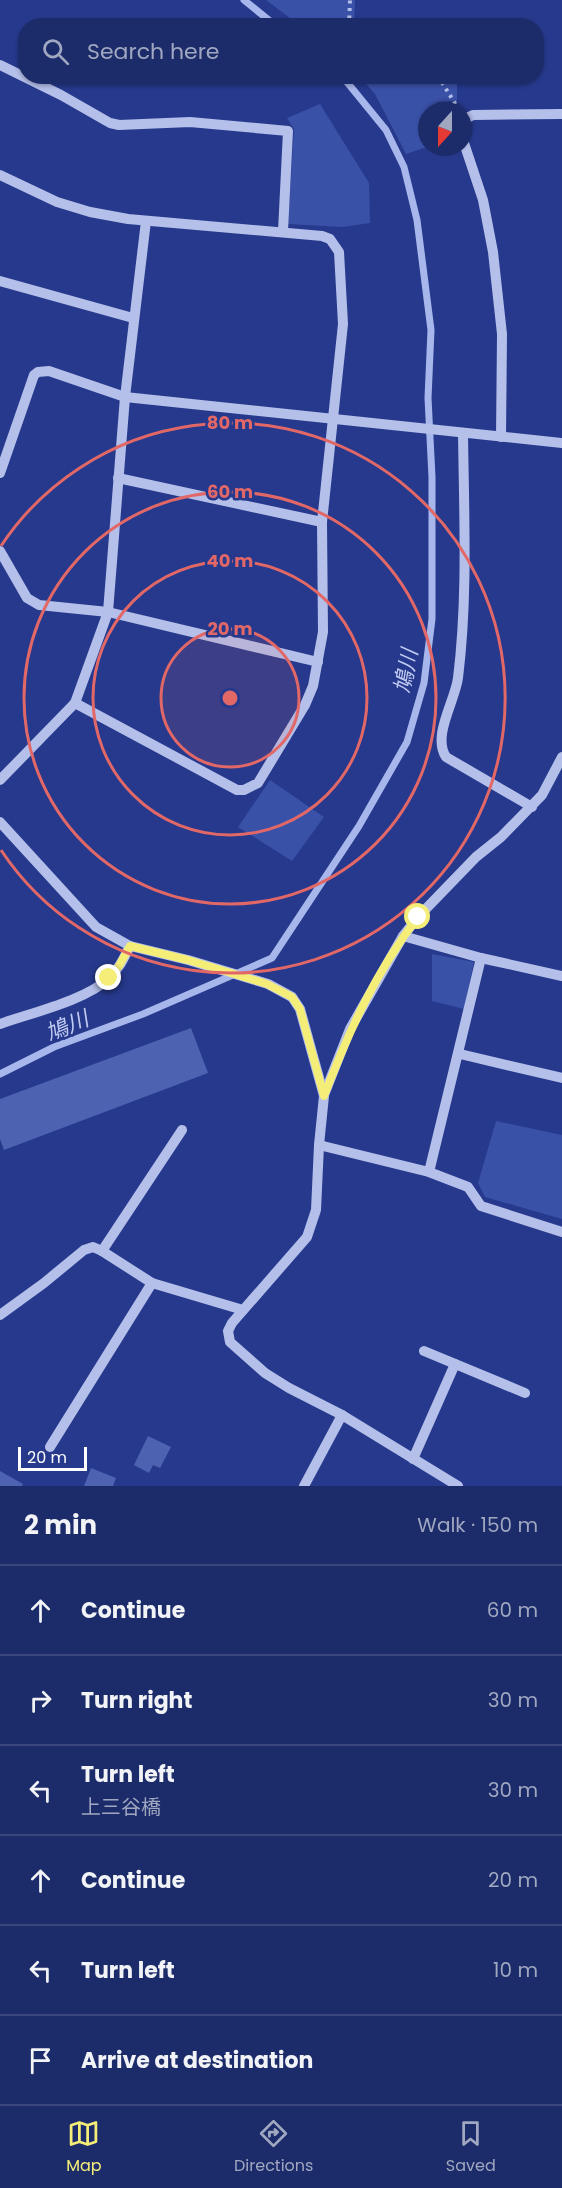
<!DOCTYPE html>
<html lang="en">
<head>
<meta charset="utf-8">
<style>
  :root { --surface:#1c2b69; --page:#293771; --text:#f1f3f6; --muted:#a0a7c0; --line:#3a477d; --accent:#f4ee79 }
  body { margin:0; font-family:Poppins,"Noto Sans JP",sans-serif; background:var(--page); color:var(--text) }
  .compass { position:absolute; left:418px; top:102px; width:54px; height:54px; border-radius:50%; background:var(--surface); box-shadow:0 2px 4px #0004; rotate:201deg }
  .scale { position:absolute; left:18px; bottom:15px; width:69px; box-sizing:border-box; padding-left:6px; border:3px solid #fff; border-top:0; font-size:16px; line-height:21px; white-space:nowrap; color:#fff; -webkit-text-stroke:4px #26398c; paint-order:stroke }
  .stop { position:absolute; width:18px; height:18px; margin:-14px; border:4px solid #f4ee79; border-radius:50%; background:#fff }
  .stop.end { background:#f4ee79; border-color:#fff; box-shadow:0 2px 6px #0008 }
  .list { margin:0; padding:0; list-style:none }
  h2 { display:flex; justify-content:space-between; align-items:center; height:78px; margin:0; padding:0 24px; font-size:26px }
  h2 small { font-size:20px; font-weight:400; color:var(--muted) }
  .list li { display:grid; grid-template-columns:39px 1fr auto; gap:18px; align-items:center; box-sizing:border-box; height:90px; padding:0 24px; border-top:2px solid var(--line) }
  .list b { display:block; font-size:22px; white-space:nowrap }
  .list p { margin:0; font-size:20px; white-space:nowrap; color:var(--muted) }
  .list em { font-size:20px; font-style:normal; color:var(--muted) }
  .icon { flex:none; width:33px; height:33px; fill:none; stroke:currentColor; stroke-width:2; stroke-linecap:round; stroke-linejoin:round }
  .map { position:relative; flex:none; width:562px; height:1486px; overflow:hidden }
  .search { position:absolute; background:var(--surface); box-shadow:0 2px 4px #0004; left:18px; right:18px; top:18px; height:66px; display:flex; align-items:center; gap:15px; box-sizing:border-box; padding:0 21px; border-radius:24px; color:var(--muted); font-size:22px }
  .sheet { height:618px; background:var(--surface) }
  nav { display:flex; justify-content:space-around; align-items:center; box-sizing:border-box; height:84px; border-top:2px solid var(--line); background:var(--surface); font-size:16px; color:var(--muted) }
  nav a { display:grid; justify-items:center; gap:3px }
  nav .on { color:var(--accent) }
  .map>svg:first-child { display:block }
  .green { fill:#3a51a8 }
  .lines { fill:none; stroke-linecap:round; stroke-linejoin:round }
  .stream { stroke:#a8b7eb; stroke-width:7 }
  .building { fill:#4e62b2 }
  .path { stroke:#b4bfea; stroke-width:4; stroke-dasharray:3 4.5; stroke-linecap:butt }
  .minor { stroke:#b4bfea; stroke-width:10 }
  .route { stroke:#f4ee79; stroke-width:8 }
  .ring { fill:none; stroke:#e26868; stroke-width:3 }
  .labels { text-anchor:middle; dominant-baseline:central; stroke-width:5; stroke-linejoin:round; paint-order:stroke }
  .water-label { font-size:22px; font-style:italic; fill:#c0caf1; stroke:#26398c }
  .centre { fill:#e26868; stroke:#26398c; stroke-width:3 }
  .ring-label { font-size:18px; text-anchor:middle; font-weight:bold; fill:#e26868; stroke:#26398c; stroke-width:5; stroke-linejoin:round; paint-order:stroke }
</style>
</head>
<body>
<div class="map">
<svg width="562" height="1486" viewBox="0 0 562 1486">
  <rect width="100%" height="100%" fill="#26398c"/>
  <g class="green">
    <path d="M266 0H355L354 25H299Z"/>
    <path d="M360 77H457V101L437 102 440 111H427V147L406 154 375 94Z"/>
    <path d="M320 104 369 183 370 223 343 227 288 224 294 129 287 118Z"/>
    <path d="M270 780 324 817 292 861 238 827Z"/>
    <path d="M432 954 474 962 464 1009 432 1001Z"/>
    <path d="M496 1121 562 1135V1219L485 1197 478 1183Z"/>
  </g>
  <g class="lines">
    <g class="stream">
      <path d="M244 0 276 26"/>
      <path d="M0 1074 54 1047 143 1014 272 958 359 826 407 742 424 683 432 619V477L428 398 431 330 417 220 404 167 386 130 342 76"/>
    </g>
  </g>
  <g class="building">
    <path d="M191 1028 208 1073 4 1150 0 1139V1099Z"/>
    <path d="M148 1436 171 1447 160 1468 153 1465 149 1473 134 1465Z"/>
    <path d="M91 1468 116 1478 113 1486H84Z"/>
    <path d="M0 1471 23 1484 22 1486H0Z"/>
  </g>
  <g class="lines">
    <g class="path">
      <path d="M349 26 350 0"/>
      <path d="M438 76 456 105"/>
    </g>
    <g class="minor">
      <path d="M0 65 61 95 110 123 119 125 190 122 288 131 283 231"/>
      <path d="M463 123 465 119 473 115 562 114"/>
      <path d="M463 140 483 200 493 252 502 334 501 437"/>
      <path d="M0 175 57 202 90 212 128 219 322 236 330 239 339 252 343 324 322 522 323 632 313 686 305 705 258 783 244 790H237L75 703 0 780"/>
      <path d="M0 281 133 318"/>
      <path d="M463 433C464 515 468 597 458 678 455 701 432 736 446 757L532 807"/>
      <path d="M0 473 34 375 38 372 49 371 125 397 562 443"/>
      <path d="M118 478 322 522"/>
      <path d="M0 551 27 598 39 605 108 612 318 662"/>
      <path d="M75 703 108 612 125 397 146 221"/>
      <path d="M0 822 96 927 130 946 188 960 268 984 292 997 300 1009 324 1096 319 1145 316 1210 307 1237 232 1323 228 1331 230 1342 265 1373 289 1388 342 1415 458 1486"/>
      <path d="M403 936 418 917 476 857 501 837 542 795 562 757"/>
      <path d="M0 1024C31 1013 87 1000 109 978 119 969 124 958 130 946"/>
      <path d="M460 1054 562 1078"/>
      <path d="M324 1095 350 1029 403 936 481 958 562 976"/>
      <path d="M319 1145 429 1172 468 1187 481 1206 562 1232"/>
      <path d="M429 1172 481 958"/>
      <path d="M102 1251 182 1130"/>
      <path d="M0 1315 44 1283 84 1250 93 1247 102 1251 152 1283 243 1310"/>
      <path d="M424 1351 525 1393"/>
      <path d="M50 1447 152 1283"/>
      <path d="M413 1459 455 1364"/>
      <path d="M304 1486 342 1415"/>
    </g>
  </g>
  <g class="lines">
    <path class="route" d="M109 978 119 966 130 946 188 960 267 984 292 997 300 1009 324 1096C349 1031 375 973 418 917"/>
  </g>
  <circle cx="230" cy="698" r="69" fill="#e26868" fill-opacity=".12"/>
  <g class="ring">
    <circle cx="230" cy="698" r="69"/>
    <circle cx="230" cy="698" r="137"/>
    <circle cx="230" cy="698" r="206"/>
    <path d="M1 546A275 275 0 1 1 1 850"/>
  </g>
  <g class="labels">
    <g class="water-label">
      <text transform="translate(406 671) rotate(-80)">鳩川</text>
      <text transform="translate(67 1026) rotate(-23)">鳩川</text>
    </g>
  </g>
  <circle cx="230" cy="698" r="9" class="centre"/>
  <g class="ring-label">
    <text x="230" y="429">80 m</text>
    <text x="230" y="498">60 m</text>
    <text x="230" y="567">40 m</text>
    <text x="230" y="635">20 m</text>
  </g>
</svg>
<svg class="compass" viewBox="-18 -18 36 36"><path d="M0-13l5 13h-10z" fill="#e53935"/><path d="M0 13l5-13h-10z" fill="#a0a7c0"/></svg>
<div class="scale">20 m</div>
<div class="stop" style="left:418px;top:917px"></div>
<div class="stop end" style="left:109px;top:978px"></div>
<div class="search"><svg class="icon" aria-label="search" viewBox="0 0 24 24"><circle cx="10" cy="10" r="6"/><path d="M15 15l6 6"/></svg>Search here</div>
</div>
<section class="sheet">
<h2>2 min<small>Walk · 150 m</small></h2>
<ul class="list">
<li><svg class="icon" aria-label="ahead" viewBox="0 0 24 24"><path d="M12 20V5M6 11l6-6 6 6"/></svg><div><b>Continue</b></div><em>60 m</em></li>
<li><svg class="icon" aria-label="right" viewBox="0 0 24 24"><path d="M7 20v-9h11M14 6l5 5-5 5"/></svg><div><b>Turn right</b></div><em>30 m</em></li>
<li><svg class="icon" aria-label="left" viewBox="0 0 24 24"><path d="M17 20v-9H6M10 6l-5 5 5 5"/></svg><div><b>Turn left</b><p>上三谷橋</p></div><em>30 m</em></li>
<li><svg class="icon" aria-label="ahead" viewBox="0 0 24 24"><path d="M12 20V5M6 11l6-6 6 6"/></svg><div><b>Continue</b></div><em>20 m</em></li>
<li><svg class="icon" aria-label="left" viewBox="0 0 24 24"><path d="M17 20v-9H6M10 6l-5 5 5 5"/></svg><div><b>Turn left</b></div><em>10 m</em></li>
<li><svg class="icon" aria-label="arrive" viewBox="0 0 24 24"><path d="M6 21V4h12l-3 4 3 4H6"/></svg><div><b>Arrive at destination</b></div></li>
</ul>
</section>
<nav>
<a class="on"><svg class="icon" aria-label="map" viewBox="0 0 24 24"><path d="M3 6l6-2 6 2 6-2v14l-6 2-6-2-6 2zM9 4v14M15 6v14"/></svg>Map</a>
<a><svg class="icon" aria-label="directions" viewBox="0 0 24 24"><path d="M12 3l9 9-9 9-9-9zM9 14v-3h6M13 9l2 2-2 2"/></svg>Directions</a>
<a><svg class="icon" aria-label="saved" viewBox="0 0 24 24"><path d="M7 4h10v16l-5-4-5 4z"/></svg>Saved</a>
</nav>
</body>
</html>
